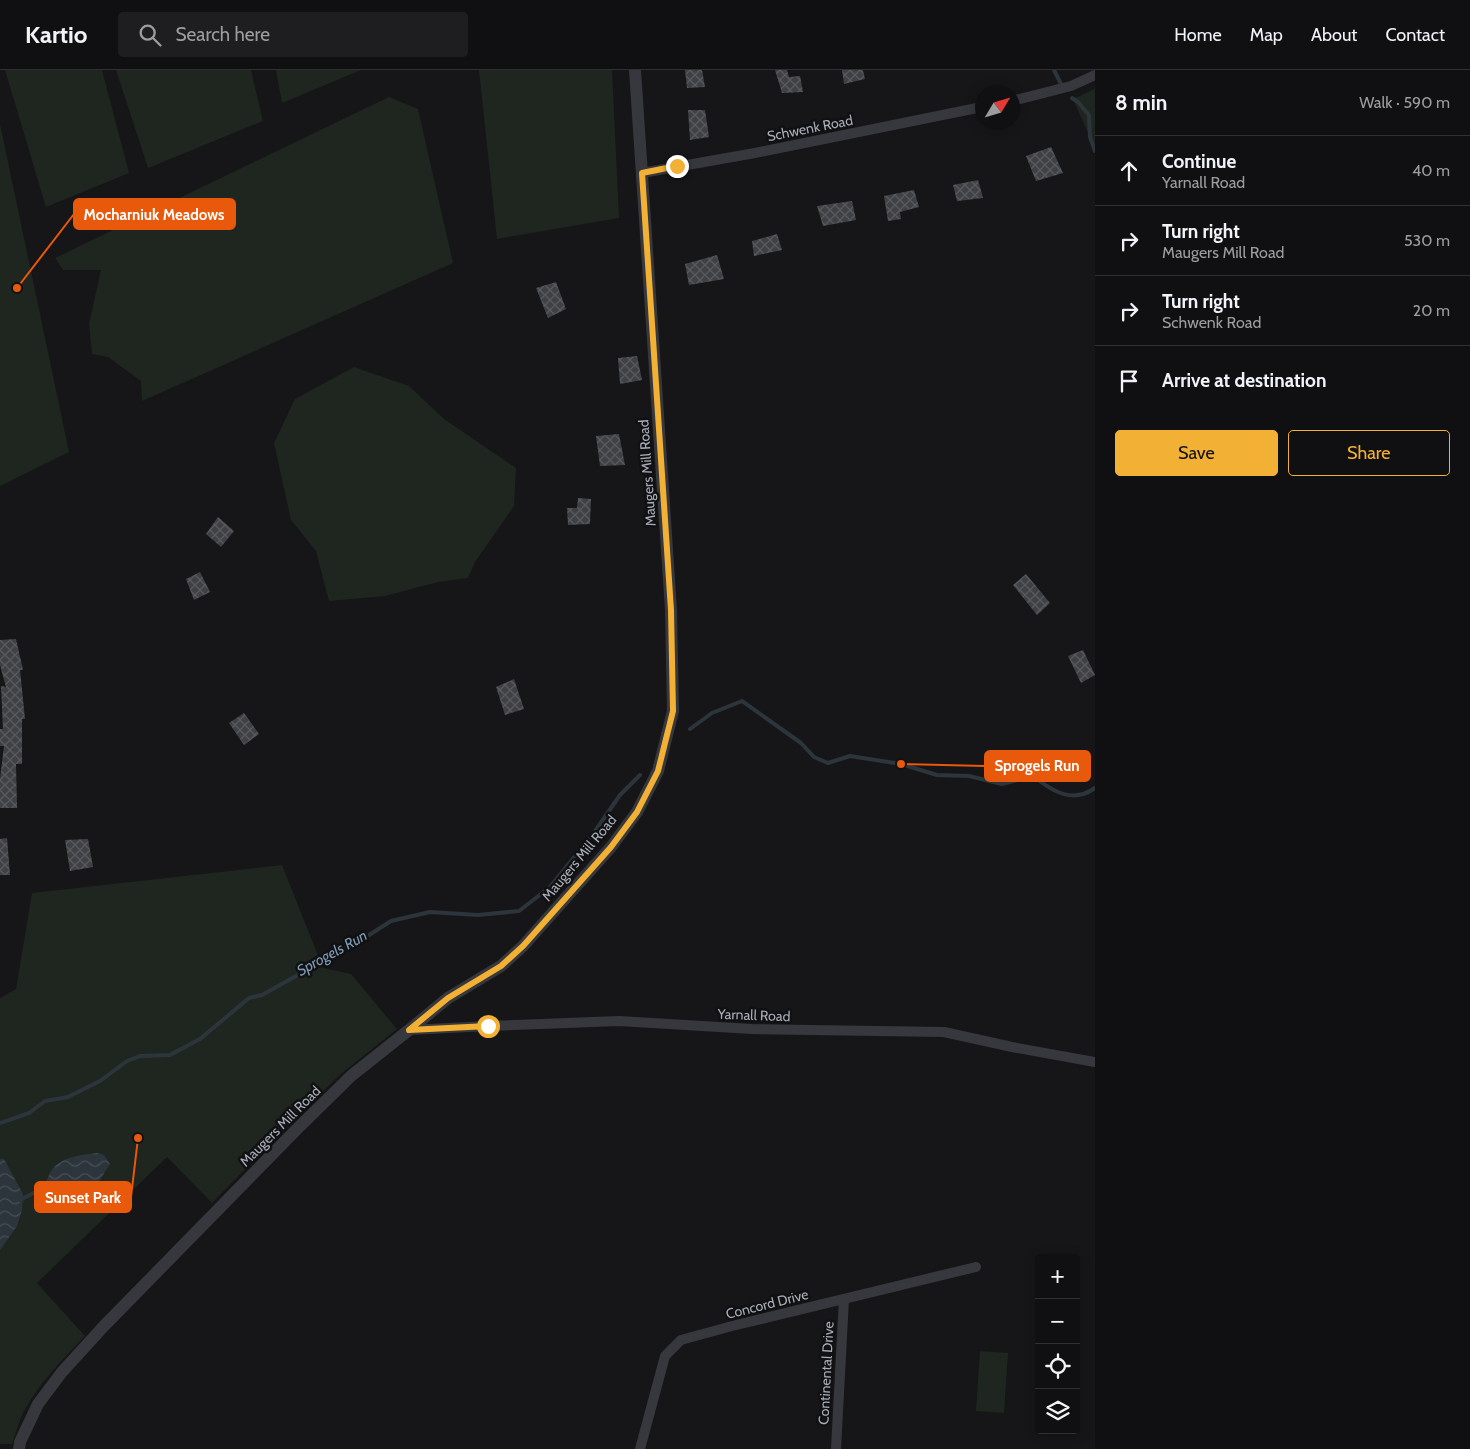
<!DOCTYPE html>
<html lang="en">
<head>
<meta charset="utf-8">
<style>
  :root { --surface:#101012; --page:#1e1e20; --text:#f1f3f6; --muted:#9c9d9f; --line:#303032; --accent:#f2b134 }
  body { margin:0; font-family:Cabin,sans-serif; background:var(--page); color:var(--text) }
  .controls { position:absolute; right:15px; bottom:15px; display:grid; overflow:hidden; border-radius:5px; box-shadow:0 2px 12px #0003 }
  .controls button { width:45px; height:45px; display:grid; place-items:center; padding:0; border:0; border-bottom:1px solid var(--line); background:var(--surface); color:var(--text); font:25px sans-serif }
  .compass { position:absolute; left:975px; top:15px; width:45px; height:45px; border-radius:50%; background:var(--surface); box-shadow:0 2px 12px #0003; rotate:52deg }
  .stop { position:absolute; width:15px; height:15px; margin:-11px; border:4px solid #f2b134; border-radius:50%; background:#fff }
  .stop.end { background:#f2b134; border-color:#fff; box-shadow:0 1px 5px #0008 }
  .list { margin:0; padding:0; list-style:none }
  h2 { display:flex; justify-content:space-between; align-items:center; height:65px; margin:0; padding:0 20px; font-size:21px }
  h2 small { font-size:16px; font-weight:400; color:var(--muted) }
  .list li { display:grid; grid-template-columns:32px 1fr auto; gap:15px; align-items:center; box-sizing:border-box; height:70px; padding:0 20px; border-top:1px solid var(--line) }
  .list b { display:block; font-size:19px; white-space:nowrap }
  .list p { margin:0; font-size:16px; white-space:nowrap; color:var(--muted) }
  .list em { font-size:16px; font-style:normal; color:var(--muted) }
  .actions { display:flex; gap:10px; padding:15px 20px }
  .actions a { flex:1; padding:11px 0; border:1px solid var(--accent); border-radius:5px; text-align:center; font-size:18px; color:var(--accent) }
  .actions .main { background:var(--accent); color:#111 }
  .icon { flex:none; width:28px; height:28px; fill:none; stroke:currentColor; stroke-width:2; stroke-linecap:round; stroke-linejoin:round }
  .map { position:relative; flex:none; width:1095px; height:1379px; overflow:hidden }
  header { display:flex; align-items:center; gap:30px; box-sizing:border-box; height:70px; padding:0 25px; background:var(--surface); border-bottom:1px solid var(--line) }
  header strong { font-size:24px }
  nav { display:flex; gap:28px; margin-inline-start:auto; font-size:18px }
  .search { width:350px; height:45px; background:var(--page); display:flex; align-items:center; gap:12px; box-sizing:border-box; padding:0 18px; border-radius:5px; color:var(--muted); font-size:19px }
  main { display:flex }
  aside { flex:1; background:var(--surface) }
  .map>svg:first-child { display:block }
  .green { fill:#1e261f }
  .water { fill:url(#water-waves) }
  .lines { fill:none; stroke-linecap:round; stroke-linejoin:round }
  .stream { stroke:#2c353c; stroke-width:4 }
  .building { fill:url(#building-cross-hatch) }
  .minor { stroke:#37383d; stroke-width:10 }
  .tertiary { stroke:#37383d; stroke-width:12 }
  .route { stroke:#f2b134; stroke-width:6 }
  .labels { text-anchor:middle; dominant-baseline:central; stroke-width:5; stroke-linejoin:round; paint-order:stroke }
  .street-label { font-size:14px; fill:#a8adb8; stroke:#111113 }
  .water-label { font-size:15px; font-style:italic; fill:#7f9bb3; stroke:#111113 }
  .leader { fill:none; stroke:#e8590c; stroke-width:2 }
  .callout-dot { fill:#e8590c; stroke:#111113; stroke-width:2 }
  .callout { fill:#e8590c; stroke:#e8590c; stroke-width:2 }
  .callout-label { font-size:15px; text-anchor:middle; font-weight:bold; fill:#fff }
</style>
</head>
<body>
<header>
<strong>Kartio</strong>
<div class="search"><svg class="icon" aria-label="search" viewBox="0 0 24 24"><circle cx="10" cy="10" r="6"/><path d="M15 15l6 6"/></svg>Search here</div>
<nav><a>Home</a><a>Map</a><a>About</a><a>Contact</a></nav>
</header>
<main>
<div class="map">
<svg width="1095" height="1379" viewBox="0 0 1095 1379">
  <defs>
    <pattern id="water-waves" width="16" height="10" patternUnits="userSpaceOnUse" patternTransform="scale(1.25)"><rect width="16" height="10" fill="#2c353c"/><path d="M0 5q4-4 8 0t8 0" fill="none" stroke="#485056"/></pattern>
    <pattern id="building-cross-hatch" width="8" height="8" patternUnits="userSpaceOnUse" patternTransform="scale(1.25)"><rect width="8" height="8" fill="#404145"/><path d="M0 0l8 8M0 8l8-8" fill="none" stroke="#595a5e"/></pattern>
  </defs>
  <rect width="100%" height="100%" fill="#161618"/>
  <g class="green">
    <path d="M5 0H102L129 103 46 137Z"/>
    <path d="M116 0H251L263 51 148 98Z"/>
    <path d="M276 0H361L282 33Z"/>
    <path d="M479 0H612L619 148 497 169Z"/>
    <path d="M1095 19V78L1073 29Z"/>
    <path d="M389 27 418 39 453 193 142 331 141 311 108 287 92 284 89 254 101 200H63L55 188Z"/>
    <path d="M0 54 69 382 0 416Z"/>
    <path d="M354 297 409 316 444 349 516 398 514 436 475 492 468 508 438 512 385 526 329 531 316 481 291 450 274 373 295 329Z"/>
    <path d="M282 795 323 898 351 904 397 959 342 1003 294 1049 212 1133 167 1087 37 1213 85 1266C63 1289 40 1312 24 1341 19 1351 16 1363 12 1374H0V928L16 919 32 823Z"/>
    <path d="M980 1281 1008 1283 1004 1343 976 1341Z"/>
  </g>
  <g class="water">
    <path d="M98 1083 104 1085 110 1094 96 1116 75 1124 58 1127 49 1124 44 1115C47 1111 48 1106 51 1101 61 1086 82 1085 98 1083Z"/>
    <path d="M0 1089H4L23 1124 22 1140 17 1156 0 1180Z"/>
  </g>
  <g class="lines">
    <g class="stream">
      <path d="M1054 0 1061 14"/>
      <path d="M1072 28 1078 32 1089 45 1090 67 1095 81"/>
      <path d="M690 659 712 643 742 631 801 673 814 687 828 693 850 686 901 694 937 705 969 706 1002 714 1017 710 1037 709C1055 723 1074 733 1095 718"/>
      <path d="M0 1053 29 1043 45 1031 68 1027 100 1011 127 991 140 986 170 985 200 969 249 928 262 925 366 867 391 851 430 842 478 845 519 841 550 817 593 764 620 725 640 705"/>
      <path d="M20 1130 49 1115"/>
    </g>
  </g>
  <g class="building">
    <path d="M685 0H702L705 17 687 18Z"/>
    <path d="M775 0H787L789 7 800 6 803 22 782 23Z"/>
    <path d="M842 0H863L865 9 844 14Z"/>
    <path d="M688 40H705L709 67 690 70Z"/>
    <path d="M1051 77 1063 103 1036 111 1026 86Z"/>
    <path d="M978 110 983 128 957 131 953 115Z"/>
    <path d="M914 120 919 137 900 142 901 149 888 151 884 126Z"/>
    <path d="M852 131 856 150 823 156 817 136Z"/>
    <path d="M777 164 782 180 754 186 752 171Z"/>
    <path d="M717 185 724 209 689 215 685 194Z"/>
    <path d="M556 212 566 239 548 248 536 218Z"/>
    <path d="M637 286 642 310 620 314 618 288Z"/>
    <path d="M619 364 625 395 600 396 596 366Z"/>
    <path d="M578 428 591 429 590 454 568 455 567 438H577Z"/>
    <path d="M218 447 234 461 221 477 206 464Z"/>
    <path d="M200 502 210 522 194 530 186 509Z"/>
    <path d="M1026 504 1050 533 1037 545 1013 515Z"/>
    <path d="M16 569 23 600H20L25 649H22V694H16L17 738H0V709L4 676H0V659H3L1 616 6 617 0 595V570Z"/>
    <path d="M1083 580 1095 605 1081 613 1068 586Z"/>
    <path d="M514 609 524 639 505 645 496 617Z"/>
    <path d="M244 643 259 664 244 675 229 653Z"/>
    <path d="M7 768 10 805H0V769Z"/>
    <path d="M88 769 93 797 70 801 65 770Z"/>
  </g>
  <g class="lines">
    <g class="minor">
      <path d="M1012 31 1071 16 1095 5"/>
      <path d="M642 103 755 83 982 37"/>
      <path d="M409 960 488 956 619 951 752 959 944 962 1012 977 1095 992"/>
      <path d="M640 1379 665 1286 681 1270 732 1256 976 1197"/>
      <path d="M836 1379 844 1229"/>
    </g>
    <path class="tertiary" d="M19 1379 20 1372 38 1334 62 1302 103 1257 296 1060 351 1006 409 960 448 928 501 896 523 876 611 777 637 742 658 701 673 641 671 540 635 0"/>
  </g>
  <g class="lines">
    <path class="route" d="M488 956 409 960 448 928 501 896 523 876 611 777 637 742 658 701 673 641 671 540 642 103 677 96"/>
  </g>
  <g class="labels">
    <g class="street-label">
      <text transform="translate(810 58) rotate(-11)">Schwenk Road</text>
      <text transform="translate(647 403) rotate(-94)">Maugers Mill Road</text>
      <text transform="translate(579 788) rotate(-50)">Maugers Mill Road</text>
      <text transform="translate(754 945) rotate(2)">Yarnall Road</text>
      <text transform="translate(280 1056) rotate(-45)">Maugers Mill Road</text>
      <text transform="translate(767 1234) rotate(-14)">Concord Drive</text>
      <text transform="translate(826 1303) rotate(-87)">Continental Drive</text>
    </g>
    <g class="water-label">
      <text transform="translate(332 883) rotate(-29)">Sprogels Run</text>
    </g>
  </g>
  <path class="leader" d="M17 218L74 144M901 694L985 696M138 1068L131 1127"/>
  <g class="callout-dot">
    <circle cx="17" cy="218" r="5"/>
    <circle cx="901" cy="694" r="5"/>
    <circle cx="138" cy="1068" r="5"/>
  </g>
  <g class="callout">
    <rect x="74" y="129" width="161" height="30" rx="5"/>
    <rect x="985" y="681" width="105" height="30" rx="5"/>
    <rect x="35" y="1112" width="96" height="30" rx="5"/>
  </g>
  <g class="callout-label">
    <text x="154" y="150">Mocharniuk Meadows</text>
    <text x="1037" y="701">Sprogels Run</text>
    <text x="83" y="1133">Sunset Park</text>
  </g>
</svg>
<div class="controls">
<button>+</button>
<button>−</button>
<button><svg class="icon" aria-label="locate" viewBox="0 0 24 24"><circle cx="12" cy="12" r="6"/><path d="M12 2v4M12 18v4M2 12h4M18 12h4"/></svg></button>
<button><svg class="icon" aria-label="layers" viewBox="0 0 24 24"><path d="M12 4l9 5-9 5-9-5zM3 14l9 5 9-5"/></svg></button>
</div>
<svg class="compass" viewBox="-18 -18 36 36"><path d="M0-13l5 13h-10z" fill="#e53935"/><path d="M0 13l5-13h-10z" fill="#9c9d9f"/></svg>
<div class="stop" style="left:488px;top:956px"></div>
<div class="stop end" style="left:677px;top:96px"></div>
</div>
<aside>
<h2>8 min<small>Walk · 590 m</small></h2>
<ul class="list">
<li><svg class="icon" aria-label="ahead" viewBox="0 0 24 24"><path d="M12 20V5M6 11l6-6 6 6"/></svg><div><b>Continue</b><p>Yarnall Road</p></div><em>40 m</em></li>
<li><svg class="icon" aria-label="right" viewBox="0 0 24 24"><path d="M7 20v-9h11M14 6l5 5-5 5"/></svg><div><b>Turn right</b><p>Maugers Mill Road</p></div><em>530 m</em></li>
<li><svg class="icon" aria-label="right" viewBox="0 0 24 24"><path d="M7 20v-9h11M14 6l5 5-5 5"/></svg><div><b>Turn right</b><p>Schwenk Road</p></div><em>20 m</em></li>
<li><svg class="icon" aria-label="arrive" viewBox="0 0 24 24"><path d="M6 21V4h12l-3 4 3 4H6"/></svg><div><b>Arrive at destination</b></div></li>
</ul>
<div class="actions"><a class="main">Save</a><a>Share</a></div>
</aside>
</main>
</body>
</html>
